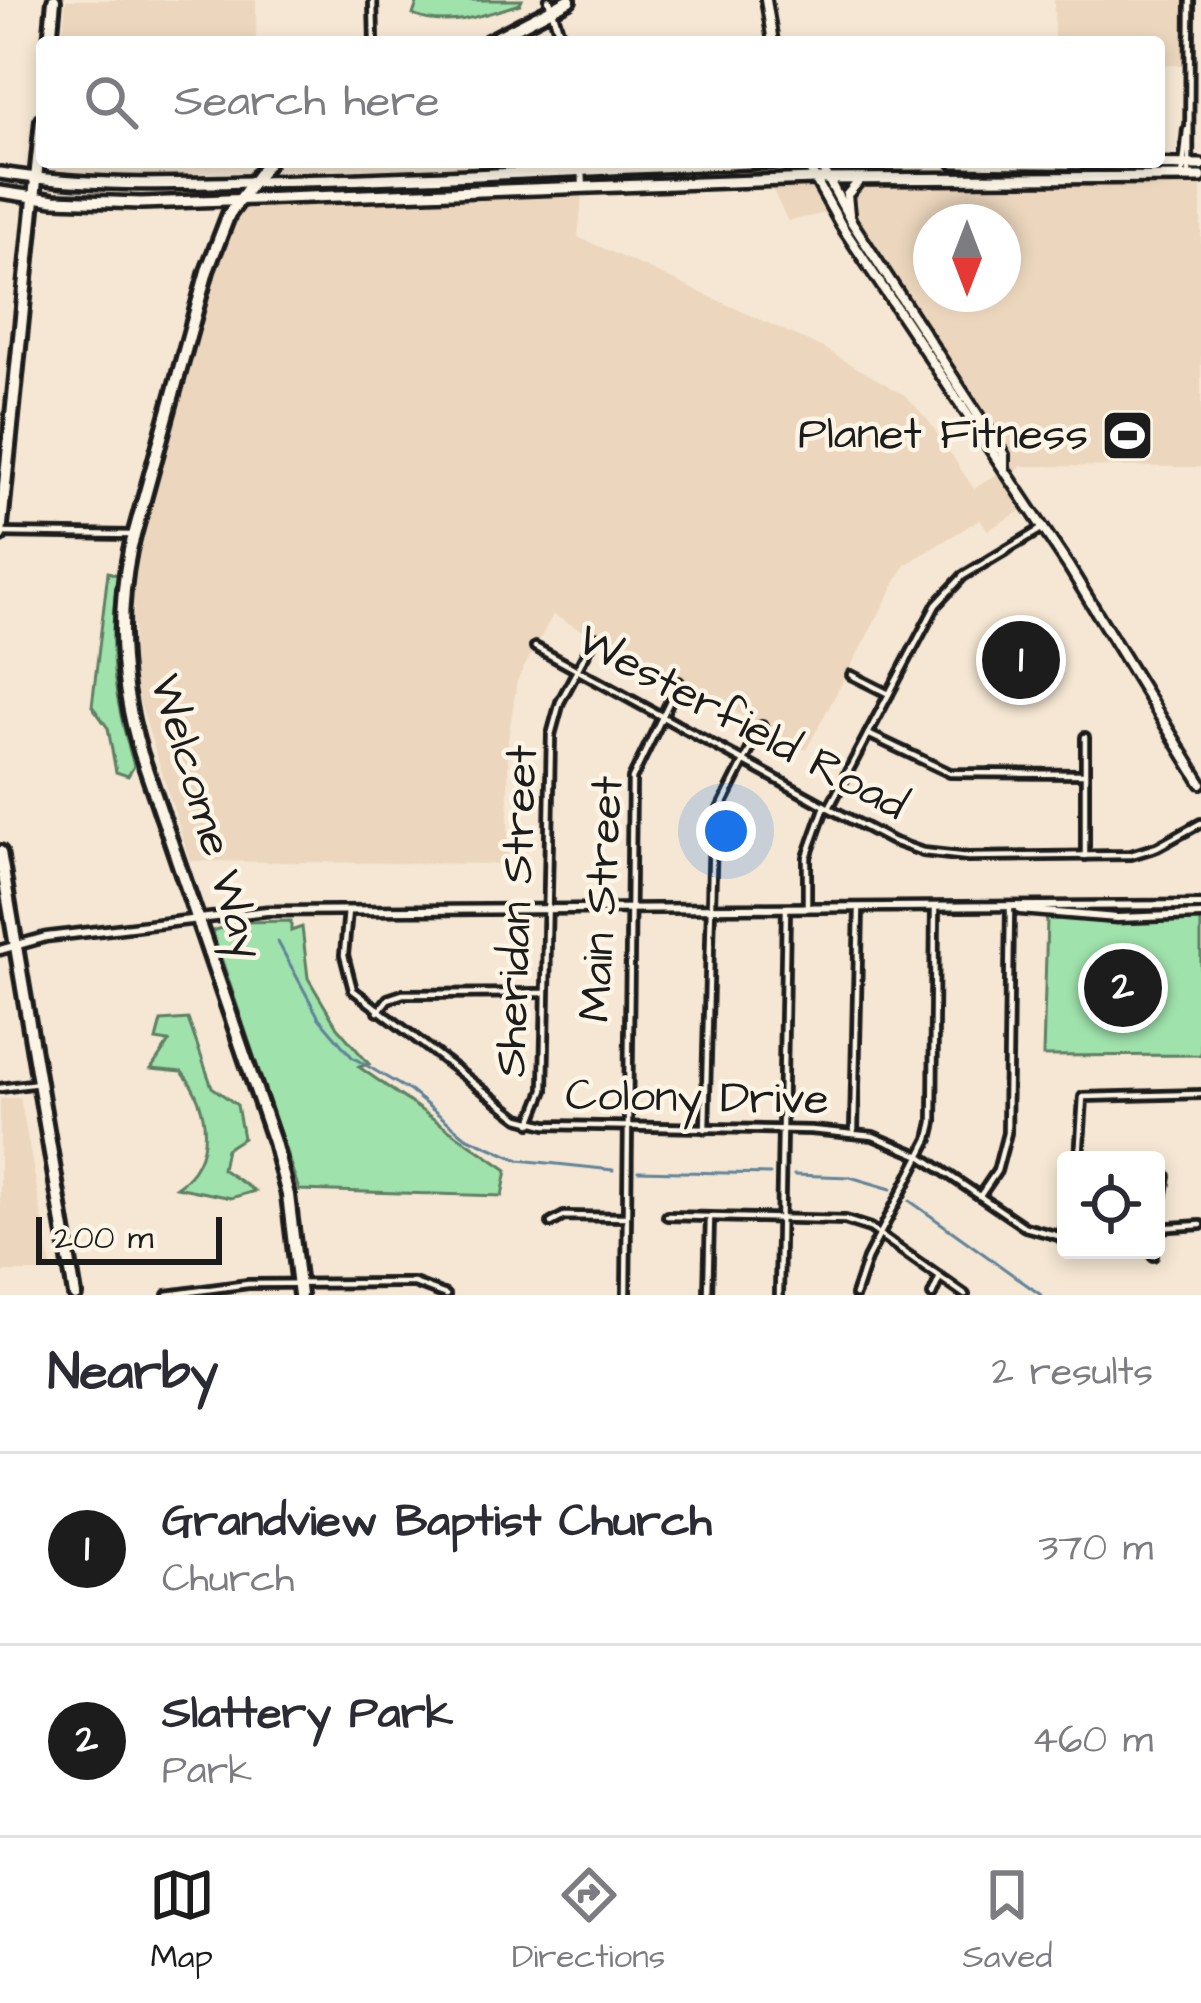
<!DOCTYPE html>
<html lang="en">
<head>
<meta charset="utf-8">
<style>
  :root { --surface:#fff; --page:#f7f7f7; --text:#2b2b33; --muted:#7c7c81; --line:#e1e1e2; --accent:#1c1c1c }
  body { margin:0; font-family:"Architects Daughter",sans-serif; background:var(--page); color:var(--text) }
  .controls { position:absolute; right:36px; bottom:36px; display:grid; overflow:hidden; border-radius:12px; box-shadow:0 6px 18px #0003 }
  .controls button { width:108px; height:108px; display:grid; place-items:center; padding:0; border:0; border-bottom:3px solid var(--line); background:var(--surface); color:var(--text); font:60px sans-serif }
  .compass { position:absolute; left:913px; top:204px; width:108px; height:108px; border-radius:50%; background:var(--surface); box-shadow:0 6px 18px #0003; rotate:180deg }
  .scale { position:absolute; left:36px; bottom:30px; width:186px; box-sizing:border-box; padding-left:12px; border:6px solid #1c1c1c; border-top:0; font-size:33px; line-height:42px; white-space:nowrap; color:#1c1c1c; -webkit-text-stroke:9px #fcf5e5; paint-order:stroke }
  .you { position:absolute; left:726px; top:831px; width:42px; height:42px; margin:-30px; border:9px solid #fff; border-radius:50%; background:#1a73e8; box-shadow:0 0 0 18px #1a73e833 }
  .badge { display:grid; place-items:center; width:78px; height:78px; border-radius:50%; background:var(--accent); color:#fff; font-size:39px; font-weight:700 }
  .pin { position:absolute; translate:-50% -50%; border:6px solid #fff; box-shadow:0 3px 12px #0006 }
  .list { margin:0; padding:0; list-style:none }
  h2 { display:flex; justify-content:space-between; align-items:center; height:156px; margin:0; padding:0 48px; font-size:51px }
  h2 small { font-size:39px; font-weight:400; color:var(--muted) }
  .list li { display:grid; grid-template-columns:78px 1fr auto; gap:36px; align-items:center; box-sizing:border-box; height:192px; padding:0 48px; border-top:3px solid var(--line) }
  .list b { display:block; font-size:45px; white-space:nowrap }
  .list p { margin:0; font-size:39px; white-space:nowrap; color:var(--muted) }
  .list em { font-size:39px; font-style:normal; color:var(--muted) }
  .icon { flex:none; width:66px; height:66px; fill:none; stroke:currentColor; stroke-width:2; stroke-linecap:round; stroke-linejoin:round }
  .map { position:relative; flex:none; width:1201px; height:1295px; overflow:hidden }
  .search { position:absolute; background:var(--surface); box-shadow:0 6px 18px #0003; left:36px; right:36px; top:36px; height:132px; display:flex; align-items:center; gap:30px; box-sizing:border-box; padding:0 42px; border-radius:12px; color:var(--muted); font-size:45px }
  .sheet { height:540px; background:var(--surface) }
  nav { display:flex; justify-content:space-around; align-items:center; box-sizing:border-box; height:168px; border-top:3px solid var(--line); background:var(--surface); font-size:33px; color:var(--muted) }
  nav a { display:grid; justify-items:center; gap:6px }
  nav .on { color:var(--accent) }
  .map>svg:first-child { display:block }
  .built { fill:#ecd6bd; fill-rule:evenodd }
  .green { fill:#9fe2ac; stroke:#5e7f64; stroke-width:3 }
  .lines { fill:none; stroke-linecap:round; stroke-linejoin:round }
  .stream { stroke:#60839a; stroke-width:3 }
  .minor-casing { stroke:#1c1c1c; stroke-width:14 }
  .tertiary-casing { stroke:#1c1c1c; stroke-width:15 }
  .secondary-casing { stroke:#1c1c1c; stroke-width:16 }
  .primary-casing { stroke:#1c1c1c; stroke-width:18 }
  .trunk-casing { stroke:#1c1c1c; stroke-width:20 }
  .minor { stroke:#fcf5e5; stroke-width:4.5 }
  .tertiary { stroke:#fcf5e5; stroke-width:6 }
  .secondary { stroke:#fcf5e5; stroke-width:8 }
  .primary { stroke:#fcf5e5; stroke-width:9 }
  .trunk { stroke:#fcf5e5; stroke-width:10 }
  .labels { text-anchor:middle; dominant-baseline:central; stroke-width:9; stroke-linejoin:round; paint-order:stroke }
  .poi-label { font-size:45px; fill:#1c1c1c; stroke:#fcf5e5; text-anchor:end }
  .street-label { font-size:45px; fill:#1c1c1c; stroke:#fcf5e5 }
</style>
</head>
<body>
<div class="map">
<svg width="1201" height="1295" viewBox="0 0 1201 1295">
  <rect width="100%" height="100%" fill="#f5e7d3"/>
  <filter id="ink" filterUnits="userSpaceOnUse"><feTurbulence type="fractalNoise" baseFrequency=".00833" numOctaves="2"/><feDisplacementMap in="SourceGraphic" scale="24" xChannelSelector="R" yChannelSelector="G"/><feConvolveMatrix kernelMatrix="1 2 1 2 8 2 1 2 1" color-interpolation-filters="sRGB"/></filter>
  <g filter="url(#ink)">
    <g class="built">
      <path d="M66 0H256V42H62Z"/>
      <path d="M1054 0H1184V65H1159V42H1054Z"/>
      <path d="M1201 177V467L1021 466 1011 477 1029 506 988 530 980 519 905 565 806 750 553 615 517 680 508 740V864L190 861 140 703 133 665 134 609 124 581 162 426 229 214 269 201 583 188 578 237 823 348 906 396 928 420 974 489 1005 469 851 221 846 198 855 183ZM931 222H1003V294H931Z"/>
      <path d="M814 179 827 213 788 221 768 181Z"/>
      <path d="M20 1097 52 1272H0V1099Z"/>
    </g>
    <g class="green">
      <path d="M418 0H522L520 4C486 14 447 30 413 15Z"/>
      <path d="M108 572 118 575C107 649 113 695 134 766L128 776 116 772 108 728 92 706Z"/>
      <path d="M1047 919H1201V1055L1043 1056Z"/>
      <path d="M291 921V931L302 927 308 978 337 1027 369 1064 359 1067 507 1170 502 1196 299 1190 212 931 241 922Z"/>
      <path d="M188 1019 212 1087 237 1105 243 1138 226 1149 222 1169 255 1191 231 1198 176 1187C216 1160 210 1106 182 1072L151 1069 169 1042 156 1040 161 1021Z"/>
    </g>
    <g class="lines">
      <g class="stream">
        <path d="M278 942 319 1018 352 1057 410 1091 466 1137 519 1160 613 1170"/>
        <path d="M638 1171 770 1174"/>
        <path d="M794 1175 850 1177 891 1189"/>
        <path d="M910 1201 1041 1295"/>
      </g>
      <defs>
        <g id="minor">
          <path d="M373 0 374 42"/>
          <path d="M1182 177 1187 130"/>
          <path d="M1189 177 1190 0"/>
          <path d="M0 533 132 535"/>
          <path d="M535 647 829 808 892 841 923 852 968 857 1131 855 1157 847 1201 823"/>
          <path d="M851 675 889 694"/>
          <path d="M868 734 950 773 1085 774"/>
          <path d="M830 806 936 605 963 576 1043 528"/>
          <path d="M1085 856V737"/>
          <path d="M807 905V857L825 806"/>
          <path d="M348 910 344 955 353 990 519 1118 546 1125 811 1130 873 1136 921 1156 1025 1227 1066 1238"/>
          <path d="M378 1012 388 999 403 994 545 993"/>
          <path d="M0 1088 39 1083"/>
          <path d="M531 1123 544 1090 551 735 560 702 595 637"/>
          <path d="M705 1129 713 832 715 819 762 726"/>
          <path d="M854 1130 859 908"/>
          <path d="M1079 1160 1083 1097 1201 1094"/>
          <path d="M980 1196 997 1171 1007 1133 1010 908"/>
          <path d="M667 1216 845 1220 870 1228 965 1295"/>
          <path d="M551 1223 564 1216 626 1217"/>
          <path d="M1156 1228 1201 1225"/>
          <path d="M1157 1228 1166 1176"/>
          <path d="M1061 1238 1066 1217"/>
          <path d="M1153 1250V1256"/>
          <path d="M167 1295 248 1284 397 1283H414L446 1295"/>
          <path d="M626 1295 632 779 679 682"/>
          <path d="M708 1295 710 1217"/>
          <path d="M779 1295 786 909"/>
          <path d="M855 1295 867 1259 929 1139 933 1122 935 909"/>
          <path d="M932 1295 940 1277"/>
        </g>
        <g id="tertiary">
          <path d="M549 0 562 42"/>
          <path d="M582 162 583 188"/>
          <path d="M1020 910 1117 918 1201 915"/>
          <path d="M0 950 46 937 267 911 1201 905"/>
        </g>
        <g id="secondary">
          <path d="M766 0 773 42"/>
          <path d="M806 162 841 225 1069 567 1201 783"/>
          <path d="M819 162 851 221 1004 455V467"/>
          <path d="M849 214 847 195 859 181"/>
        </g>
        <g id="primary">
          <path d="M954 162 1201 165"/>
          <path d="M0 173C100 189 200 183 301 181 459 177 617 168 776 162"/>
          <path d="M0 192 54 200 141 203 814 179 1201 177"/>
        </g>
        <g id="trunk">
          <path d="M50 42 54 0"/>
          <path d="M488 42 569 0"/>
          <path d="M268 162 229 214 207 271 130 550C116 620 120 686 141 754L274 1142 288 1195 300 1295"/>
          <path d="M0 535 42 120"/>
          <path d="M0 852 75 1295"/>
        </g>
      </defs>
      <use href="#minor" class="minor-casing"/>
      <use href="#tertiary" class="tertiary-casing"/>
      <use href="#secondary" class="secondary-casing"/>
      <use href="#primary" class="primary-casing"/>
      <use href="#trunk" class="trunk-casing"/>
      <use href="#minor" class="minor"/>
      <use href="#tertiary" class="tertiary"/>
      <use href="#secondary" class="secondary"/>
      <use href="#primary" class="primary"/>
      <use href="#trunk" class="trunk"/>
    </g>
  </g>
  <defs>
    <symbol id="stadium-square" viewBox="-11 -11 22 22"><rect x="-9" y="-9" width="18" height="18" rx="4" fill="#1c1c1c" stroke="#fcf5e5"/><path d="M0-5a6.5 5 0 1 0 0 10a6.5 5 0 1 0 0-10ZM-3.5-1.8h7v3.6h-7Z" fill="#fff"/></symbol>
  </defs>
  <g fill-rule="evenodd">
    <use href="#stadium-square" x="1098" y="406" width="59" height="59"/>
  </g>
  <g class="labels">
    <g class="poi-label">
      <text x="1088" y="435">Planet Fitness</text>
    </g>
    <g class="street-label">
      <text transform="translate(742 723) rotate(28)">Westerfield Road</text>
      <text transform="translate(206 817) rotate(73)">Welcome Way</text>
      <text transform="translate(602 899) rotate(-87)">Main Street</text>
      <text transform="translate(517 911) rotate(-88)">Sheridan Street</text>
      <text transform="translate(697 1098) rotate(1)">Colony Drive</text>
    </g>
  </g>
</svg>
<div class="controls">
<button><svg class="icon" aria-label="locate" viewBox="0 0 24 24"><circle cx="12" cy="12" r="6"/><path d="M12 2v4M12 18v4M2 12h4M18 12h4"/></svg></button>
</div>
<svg class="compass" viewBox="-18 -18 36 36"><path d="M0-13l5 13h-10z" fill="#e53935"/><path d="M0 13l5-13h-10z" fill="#7c7c81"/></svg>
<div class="scale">200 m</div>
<div class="you"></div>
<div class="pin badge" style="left:1021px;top:660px">1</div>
<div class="pin badge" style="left:1123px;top:988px">2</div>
<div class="search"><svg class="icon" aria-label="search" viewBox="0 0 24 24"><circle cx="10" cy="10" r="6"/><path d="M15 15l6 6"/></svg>Search here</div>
</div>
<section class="sheet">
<h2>Nearby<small>2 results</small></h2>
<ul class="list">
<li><span class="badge">1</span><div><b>Grandview Baptist Church</b><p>Church</p></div><em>370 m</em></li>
<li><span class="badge">2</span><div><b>Slattery Park</b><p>Park</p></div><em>460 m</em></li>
</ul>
</section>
<nav>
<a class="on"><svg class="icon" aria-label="map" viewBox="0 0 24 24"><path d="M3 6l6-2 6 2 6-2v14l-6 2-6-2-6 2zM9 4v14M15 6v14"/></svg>Map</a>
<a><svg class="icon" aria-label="directions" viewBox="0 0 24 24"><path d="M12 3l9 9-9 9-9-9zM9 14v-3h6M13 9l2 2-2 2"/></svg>Directions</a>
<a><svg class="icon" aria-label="saved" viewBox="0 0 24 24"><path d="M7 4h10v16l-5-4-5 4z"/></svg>Saved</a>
</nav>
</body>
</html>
